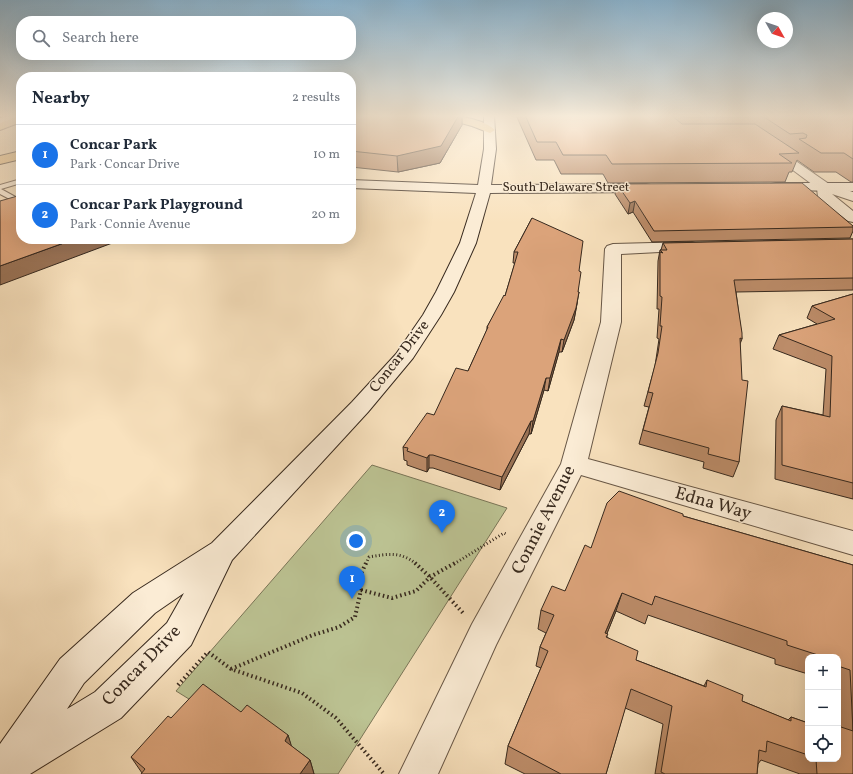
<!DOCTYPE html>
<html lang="en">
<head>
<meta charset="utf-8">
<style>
  :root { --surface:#fff; --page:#f2f2f3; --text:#1f2937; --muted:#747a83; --line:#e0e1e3; --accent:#1a73e8 }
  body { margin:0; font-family:Vollkorn,serif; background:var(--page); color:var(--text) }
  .controls { position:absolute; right:12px; bottom:12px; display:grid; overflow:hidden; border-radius:8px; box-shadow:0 4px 16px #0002 }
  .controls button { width:36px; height:36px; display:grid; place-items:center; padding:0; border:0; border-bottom:1px solid var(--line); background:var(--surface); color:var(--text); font:20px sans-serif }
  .compass { position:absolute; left:757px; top:12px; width:36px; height:36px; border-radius:50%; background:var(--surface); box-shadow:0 4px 16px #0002; rotate:130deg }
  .you { position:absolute; left:356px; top:541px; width:14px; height:14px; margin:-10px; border:3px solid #fff; border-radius:50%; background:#1a73e8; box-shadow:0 0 0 6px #1a73e833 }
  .badge { display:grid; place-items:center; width:26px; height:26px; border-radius:50%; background:var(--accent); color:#fff; font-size:13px; font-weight:700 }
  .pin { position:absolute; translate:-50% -33px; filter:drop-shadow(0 1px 2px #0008) }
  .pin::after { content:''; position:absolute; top:21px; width:14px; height:12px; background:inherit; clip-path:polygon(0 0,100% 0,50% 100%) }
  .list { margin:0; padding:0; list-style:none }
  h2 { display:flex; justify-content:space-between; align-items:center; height:52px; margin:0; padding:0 16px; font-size:17px }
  h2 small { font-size:13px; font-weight:400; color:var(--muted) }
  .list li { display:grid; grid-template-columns:26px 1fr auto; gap:12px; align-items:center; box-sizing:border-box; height:60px; padding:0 16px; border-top:1px solid var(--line) }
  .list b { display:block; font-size:15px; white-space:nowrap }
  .list p { margin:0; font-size:13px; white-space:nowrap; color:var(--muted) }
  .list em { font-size:13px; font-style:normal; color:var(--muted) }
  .icon { flex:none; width:22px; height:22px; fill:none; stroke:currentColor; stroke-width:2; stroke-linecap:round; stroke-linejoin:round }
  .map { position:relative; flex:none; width:853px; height:774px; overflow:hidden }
  .search { position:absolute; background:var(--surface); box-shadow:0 4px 16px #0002; left:16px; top:16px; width:340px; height:44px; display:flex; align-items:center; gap:10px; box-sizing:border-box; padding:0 14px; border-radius:16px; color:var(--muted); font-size:15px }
  .panel { position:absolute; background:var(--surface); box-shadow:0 4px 16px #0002; left:16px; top:72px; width:340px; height:172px; border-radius:16px }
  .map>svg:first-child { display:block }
  .green { fill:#bcc393; stroke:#7a7658 }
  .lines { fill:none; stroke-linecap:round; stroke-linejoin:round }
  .service-casing { stroke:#685746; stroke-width:2 }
  .minor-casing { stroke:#685746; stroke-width:2 }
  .secondary-casing { stroke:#37291e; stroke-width:2 }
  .motorway-casing { stroke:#37291e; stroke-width:2 }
  .path-far1 { stroke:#37291e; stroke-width:3; stroke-dasharray:1 2.5; stroke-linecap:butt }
  .path { stroke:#37291e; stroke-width:4; stroke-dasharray:1.5 3; stroke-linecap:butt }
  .service { fill:#fbecd5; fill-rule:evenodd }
  .minor { fill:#fbecd5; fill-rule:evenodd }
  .secondary { fill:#fbecd5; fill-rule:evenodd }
  .motorway { fill:#ecc17f; fill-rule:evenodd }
  .wall { fill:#bc8c69; stroke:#37291e; fill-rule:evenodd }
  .shaded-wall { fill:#997255; stroke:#37291e }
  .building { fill:#dba37a; stroke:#37291e }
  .labels { text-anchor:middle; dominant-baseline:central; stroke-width:3; stroke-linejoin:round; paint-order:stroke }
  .far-street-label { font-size:13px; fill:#37291e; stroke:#fbecd5 }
  .street-label { font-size:15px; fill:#37291e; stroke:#fbecd5 }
  .near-street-label { font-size:18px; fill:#37291e; stroke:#fbecd5 }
</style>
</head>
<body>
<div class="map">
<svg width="853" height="774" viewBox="0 0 853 774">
  <rect width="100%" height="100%" fill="#f9e2be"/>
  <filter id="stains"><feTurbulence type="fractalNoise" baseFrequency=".005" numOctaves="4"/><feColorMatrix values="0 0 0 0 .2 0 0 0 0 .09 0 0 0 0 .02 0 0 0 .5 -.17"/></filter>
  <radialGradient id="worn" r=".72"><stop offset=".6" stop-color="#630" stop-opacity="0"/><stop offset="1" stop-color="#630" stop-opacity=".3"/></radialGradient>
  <path class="green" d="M372 465 507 508 338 774H310L176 691Z"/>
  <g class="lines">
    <defs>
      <path id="service" d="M21 179V183L1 189 21 200V205L0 194V185Z"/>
      <g id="minor">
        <path d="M770 145 774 146 829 184 853 192V201L832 194 853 211V222L848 221 820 200 818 197 817 188 766 150 764 148 766 146Z"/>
        <path d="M692 242 698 244 700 247 698 250 621 254V322L588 459 853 531V555L581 475 496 645 438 774H399L472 624 561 464 601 322 605 249 607 246 613 244Z"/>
      </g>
      <g id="secondary">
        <path d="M14 115H21V119L0 124V118Z"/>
        <path d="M484 115H494L496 149 491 185 646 184 651 185 653 188 651 191 646 192 490 193 476 243 454 292 441 315 413 358 368 412 232 560 191 645 121 718 30 774H0V744L60 659 133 593 212 543 352 402 396 354 423 315 436 292 460 243 476 193 351 188V180L478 185 484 149ZM184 593 167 623 95 692 67 709 84 683 155 613Z"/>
        <path d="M776 183H853V191L771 190 769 187 771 184Z"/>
      </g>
      <g id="motorway">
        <path d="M21 115V122L0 130V123Z"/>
        <path d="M438 115C450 113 487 120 495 130L490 133 472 126 439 117Z"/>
        <path d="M21 151V159L0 164V156Z"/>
      </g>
    </defs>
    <use href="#service" class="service-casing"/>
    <use href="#minor" class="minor-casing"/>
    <use href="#secondary" class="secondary-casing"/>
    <use href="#motorway" class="motorway-casing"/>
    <g class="path-far1">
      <path d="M366 564 369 557C387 554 401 551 416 564"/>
      <path d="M454 564 504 533 506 534"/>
    </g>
    <g class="path">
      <path d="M415 563 430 577 463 613"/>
      <path d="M361 590 392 598 416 591 430 577 455 563"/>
      <path d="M231 669 313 635 339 627 355 617 361 590V574L366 563"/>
      <path d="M178 685 208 652 231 669 302 693 336 718 384 774"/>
    </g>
    <use href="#service" class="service"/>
    <use href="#minor" class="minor"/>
    <use href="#secondary" class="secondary"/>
    <use href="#motorway" class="motorway"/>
  </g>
  <g class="wall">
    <path d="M351 115H462V125L440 163 398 172 351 167Z"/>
    <path d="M516 115H853V182H851L836 172H814L797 160 792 172H789L785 182 608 183 603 174H561L554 160H536Z"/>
    <path d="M617 184 853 226V231L850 238 652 242 633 212 628 214 615 194Z"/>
    <path d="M532 218 579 271 577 304 574 320 562 352H559L548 391 544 390 531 434H529L500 490 433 468H429L427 472 407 465V461L404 460 403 447 434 415 468 371 487 330V327L505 296 515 263H513L514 252Z"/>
    <path d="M853 239V290L736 292 742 339 740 344 739 462 733 477 703 468 704 462 639 444 649 407 644 406 655 366 659 339 657 338 659 309H657L658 261 660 250H661L663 243Z"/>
    <path d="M853 294V499L775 479 776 420 782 406 823 415 826 369 773 349 779 335 817 324 807 318 812 306Z"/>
    <path d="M683 516 853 565V774H800L761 760 758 764 757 774H655L663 724 625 708 606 774H525L505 764 508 746 541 668 536 666 540 647 546 633 538 629 541 610 565 591 591 548ZM616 611 645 624 648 615 775 659V664L808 674V657H838V759H808V723L791 717 788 720 742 701 707 680 704 686 636 660 607 637V633Z"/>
    <path d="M171 718 288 735 291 746 310 760 314 774H141L142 773 131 757Z"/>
  </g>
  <g class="shaded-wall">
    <path d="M459 115H462V125L440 163 398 172 397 156Z"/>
    <path d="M635 201 633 212 628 214 630 203Z"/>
    <path d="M75 239H123L0 285V266Z"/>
    <path d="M579 292 574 320 562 352 564 340Z"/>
    <path d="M561 339 559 352 548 391 550 378Z"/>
    <path d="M546 378 544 390 531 434 533 421Z"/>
    <path d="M531 421 529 434 500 490 502 477Z"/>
    <path d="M429 455V468L427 472V458Z"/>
    <path d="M622 593 616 611 600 651 605 633Z"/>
    <path d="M288 735 293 751 285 741Z"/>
    <path d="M310 760 314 774H300Z"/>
  </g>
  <g class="building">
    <path d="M351 115H459L441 146 397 156 351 151Z"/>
    <path d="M525 115H671L682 124H755L799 153 779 154 792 163 612 164 606 155H563L556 142H537Z"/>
    <path d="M682 115H746L749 117H684Z"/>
    <path d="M757 115H853V159L844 153H821L799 139 806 138 807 135 803 133 790 134 764 117 759 116Z"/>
    <path d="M802 183 853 226V227L654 231 635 201 630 203 617 184Z"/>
    <path d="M21 195V239H75L0 266V201Z"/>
    <path d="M532 218 583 241 579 271 581 272 578 292H579L576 308 564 340 561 339 550 378H546L533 421H531L502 477 433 455H429L427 458 407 451 408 448 403 447 427 413 434 415 456 368 468 371 488 327H487L504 295 505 296 518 252H514Z"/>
    <path d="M853 239V278L734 280 742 333V339L740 338 742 380 748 381 739 462 708 454 709 448 643 430 653 393 648 392 658 353 662 326H660L662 297 660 296V252L663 253 660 250H667L663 243Z"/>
    <path d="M853 294V483L782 465V406L830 417 832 356 779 335 835 319 812 306Z"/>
    <path d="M619 491 683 514V516L853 565V731L850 670 838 666V657H821V656L787 645V641L655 596 652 605 622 593 605 633 608 634 606 637 638 651 636 660 706 687 707 680 743 695 742 701 791 721V717L808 723V755L767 741 766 752 759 750 757 774H665L661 772 672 706 631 689 606 774H561L508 746 548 651 540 647 554 615 541 610 552 586 565 591 585 545 591 548 607 503Z"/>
    <path d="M203 684 241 712 247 705 288 735 285 741 310 760 300 774H141L145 769 131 757 168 716 171 718Z"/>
    <path d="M838 726 853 731V774H817L816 759H838Z"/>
  </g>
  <linearGradient id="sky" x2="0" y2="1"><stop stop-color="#8bb7d5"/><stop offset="0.52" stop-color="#fcf2e2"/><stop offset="1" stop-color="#fcf2e2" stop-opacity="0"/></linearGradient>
  <rect width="853" height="223" fill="url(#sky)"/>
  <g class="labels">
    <g class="far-street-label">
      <text x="566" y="188">South Delaware Street</text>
    </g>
    <g class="street-label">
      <text transform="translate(400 357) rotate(-52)">Concar Drive</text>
    </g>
    <g class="near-street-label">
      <text transform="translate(713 504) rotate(16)">Edna Way</text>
      <text transform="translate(544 520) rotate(-63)">Connie Avenue</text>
      <text transform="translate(142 666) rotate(-46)">Concar Drive</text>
    </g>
  </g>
  <rect width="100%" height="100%" filter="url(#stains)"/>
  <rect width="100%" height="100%" fill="url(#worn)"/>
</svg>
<div class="controls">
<button>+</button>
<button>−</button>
<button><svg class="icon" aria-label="locate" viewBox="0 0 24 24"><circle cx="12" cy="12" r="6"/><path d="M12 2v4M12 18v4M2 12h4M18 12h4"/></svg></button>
</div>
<svg class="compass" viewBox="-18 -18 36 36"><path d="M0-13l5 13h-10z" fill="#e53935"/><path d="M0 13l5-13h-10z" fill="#747a83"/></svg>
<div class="you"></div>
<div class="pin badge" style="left:352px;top:599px">1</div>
<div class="pin badge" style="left:442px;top:533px">2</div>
<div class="search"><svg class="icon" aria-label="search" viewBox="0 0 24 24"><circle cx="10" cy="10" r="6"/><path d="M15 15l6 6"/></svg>Search here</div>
<section class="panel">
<h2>Nearby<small>2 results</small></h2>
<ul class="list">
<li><span class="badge">1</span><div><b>Concar Park</b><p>Park · Concar Drive</p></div><em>10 m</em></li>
<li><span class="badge">2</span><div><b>Concar Park Playground</b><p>Park · Connie Avenue</p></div><em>20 m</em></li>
</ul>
</section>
</div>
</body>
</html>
